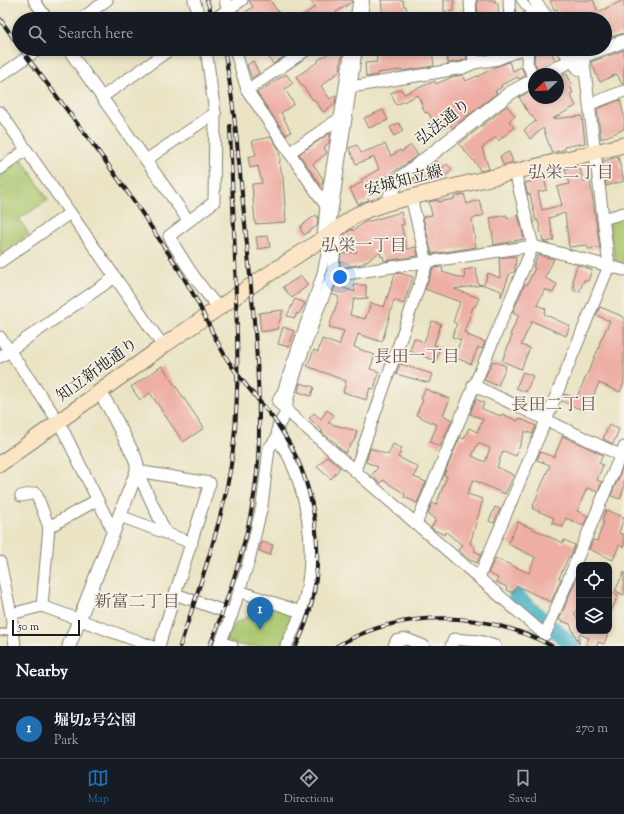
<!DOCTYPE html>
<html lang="en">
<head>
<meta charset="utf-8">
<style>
  :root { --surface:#171b24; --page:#242831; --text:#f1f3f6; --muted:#9ea1a6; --line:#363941; --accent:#1f6fb2 }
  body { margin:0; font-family:"Sorts Mill Goudy","Noto Serif JP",serif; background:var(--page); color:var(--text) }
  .controls { position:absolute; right:12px; bottom:12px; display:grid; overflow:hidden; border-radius:8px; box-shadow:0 2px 6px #0003 }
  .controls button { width:36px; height:36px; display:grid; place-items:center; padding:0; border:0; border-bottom:1px solid var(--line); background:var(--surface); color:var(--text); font:20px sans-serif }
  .compass { position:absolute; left:528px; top:68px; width:36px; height:36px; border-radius:50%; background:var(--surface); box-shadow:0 2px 6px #0003; rotate:247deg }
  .scale { position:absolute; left:12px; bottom:10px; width:68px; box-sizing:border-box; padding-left:4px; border:2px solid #1c1c1c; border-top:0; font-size:11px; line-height:14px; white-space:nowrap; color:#1c1c1c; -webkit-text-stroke:3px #f7f3e8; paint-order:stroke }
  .you { position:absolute; left:340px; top:277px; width:14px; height:14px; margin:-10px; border:3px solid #fff; border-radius:50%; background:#1a73e8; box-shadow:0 0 0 6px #1a73e833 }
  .badge { display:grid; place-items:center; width:26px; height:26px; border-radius:50%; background:var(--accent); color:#fff; font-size:13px; font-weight:700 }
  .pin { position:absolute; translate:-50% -33px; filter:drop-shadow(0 1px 2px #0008) }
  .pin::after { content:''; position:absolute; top:21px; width:14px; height:12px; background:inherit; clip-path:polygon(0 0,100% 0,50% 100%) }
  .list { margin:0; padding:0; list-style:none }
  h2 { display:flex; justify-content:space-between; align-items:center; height:52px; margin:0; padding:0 16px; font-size:17px }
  h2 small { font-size:13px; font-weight:400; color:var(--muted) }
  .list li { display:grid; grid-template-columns:26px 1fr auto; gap:12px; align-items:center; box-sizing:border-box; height:60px; padding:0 16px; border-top:1px solid var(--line) }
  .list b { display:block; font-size:15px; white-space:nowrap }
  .list p { margin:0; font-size:13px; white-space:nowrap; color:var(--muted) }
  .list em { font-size:13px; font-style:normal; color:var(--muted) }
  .icon { flex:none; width:22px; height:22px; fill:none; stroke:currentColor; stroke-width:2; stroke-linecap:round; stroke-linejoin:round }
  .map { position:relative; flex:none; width:624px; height:646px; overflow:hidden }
  .search { position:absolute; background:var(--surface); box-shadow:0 2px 6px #0003; left:12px; right:12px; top:12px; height:44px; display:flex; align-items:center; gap:10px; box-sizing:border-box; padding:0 14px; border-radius:22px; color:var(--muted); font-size:15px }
  .sheet { height:112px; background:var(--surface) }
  nav { display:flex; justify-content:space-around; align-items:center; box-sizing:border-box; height:56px; border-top:1px solid var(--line); background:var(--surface); font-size:11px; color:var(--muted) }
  nav a { display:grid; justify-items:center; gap:2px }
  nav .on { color:var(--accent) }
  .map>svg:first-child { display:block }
  .green { fill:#aac76e; stroke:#637245 }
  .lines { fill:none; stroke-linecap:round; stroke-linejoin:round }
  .river { stroke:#45b0c3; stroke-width:16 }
  .building { fill:#eeaea4; fill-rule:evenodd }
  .service-casing { stroke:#838070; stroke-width:8 }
  .pedestrian-casing { stroke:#838070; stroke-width:10 }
  .minor-casing { stroke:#838070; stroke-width:13 }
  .tertiary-casing { stroke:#838070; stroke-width:15 }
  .secondary-casing { stroke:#838070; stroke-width:17 }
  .service { stroke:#fff; stroke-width:5.5 }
  .pedestrian { stroke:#fff; stroke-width:8 }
  .minor { stroke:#fff; stroke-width:11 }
  .tertiary { stroke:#fff; stroke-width:13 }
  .secondary { stroke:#fce5c4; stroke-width:15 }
  .rail-casing { stroke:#1c1c1c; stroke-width:4 }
  .rail { stroke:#f7f3e8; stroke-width:2.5; stroke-dasharray:8; stroke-linecap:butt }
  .labels { text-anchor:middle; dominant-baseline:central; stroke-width:3.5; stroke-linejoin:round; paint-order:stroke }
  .street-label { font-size:16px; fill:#1c1c1c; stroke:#f7f3e8 }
  .neighbourhood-label { font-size:17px; fill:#664f4c; stroke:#f7f3e8 }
</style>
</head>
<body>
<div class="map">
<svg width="624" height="646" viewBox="0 0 624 646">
  <rect width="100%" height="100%" fill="#f7f3e8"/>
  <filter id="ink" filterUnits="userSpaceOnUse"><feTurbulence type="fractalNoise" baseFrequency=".025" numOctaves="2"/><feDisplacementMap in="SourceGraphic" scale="8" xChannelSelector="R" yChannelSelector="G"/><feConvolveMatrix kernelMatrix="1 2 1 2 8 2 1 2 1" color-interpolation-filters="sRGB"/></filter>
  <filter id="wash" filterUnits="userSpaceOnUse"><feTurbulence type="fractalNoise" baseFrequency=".012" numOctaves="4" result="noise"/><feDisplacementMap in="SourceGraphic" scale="16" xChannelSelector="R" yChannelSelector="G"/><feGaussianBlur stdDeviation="0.9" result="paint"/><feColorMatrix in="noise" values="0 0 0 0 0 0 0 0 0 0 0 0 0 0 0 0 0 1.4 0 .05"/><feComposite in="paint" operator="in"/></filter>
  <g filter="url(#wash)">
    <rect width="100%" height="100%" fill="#eae4c4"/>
    <g class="green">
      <path d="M22 159 48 200 19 219 29 234 0 255V175Z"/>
      <path d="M624 216V266L617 264 615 261 609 221Z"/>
      <path d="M271 604 295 615 281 646H243L226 641 236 623Z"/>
    </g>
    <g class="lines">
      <g class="river">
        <path d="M516 596 545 622"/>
        <path d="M554 629 573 646"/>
      </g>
    </g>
    <g id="blocks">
      <g class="building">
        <path d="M249 0H270L283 19H248L244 13 253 7Z"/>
        <path d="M310 0H352V2L336 12 341 19H298L315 7Z"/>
        <path d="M381 0H403L404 6H406L407 16 391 18V19H383Z"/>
        <path d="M444 0H454V11L444 12Z"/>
        <path d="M477 0H495V3H498V19H478Z"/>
        <path d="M550 0H593L598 12 624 0V33L605 39V19H561L557 9 554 10Z"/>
        <path d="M272 49H273L276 53 283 49H295L273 64 266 53Z"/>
        <path d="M335 49H344L340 64 341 65 340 71 321 86 330 99 336 95 335 104 323 112 314 99 313 100 296 77 319 61 318 60Z"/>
        <path d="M376 49H432L434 66 402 71 401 70 377 73V75L366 77 365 63 377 62Z"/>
        <path d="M466 49 467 59 461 61 448 63 447 53 459 52V50Z"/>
        <path d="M535 49H537L539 54 550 49 555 60 538 70 534 62Z"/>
        <path d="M624 50V84H622L617 74 600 82 591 62Z"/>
        <path d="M253 61 259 73 252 78 247 65Z"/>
        <path d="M509 62 513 71 521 67 525 76 519 79 518 77 501 85 502 87 495 91 497 93 452 128 451 125 438 131 428 112 425 113 418 95 396 105 391 93 401 89 404 94 435 81 436 84 452 77 463 75 466 81 477 76V77L495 67Z"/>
        <path d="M286 74 293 83 285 89 294 104 281 113 291 132 286 135 257 93Z"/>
        <path d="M567 74 572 85 570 86 573 93 570 94 576 106 552 119 582 116 585 143 564 147 565 149 552 153 543 128 530 139 524 130 536 121 526 109 519 97 529 92 531 96 534 94V98H558V78Z"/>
        <path d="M620 100 624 115V129L601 139 597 109Z"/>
        <path d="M507 106 515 116 509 121 514 128 498 141 496 137 482 148 489 169 480 171 478 166 459 144Z"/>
        <path d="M383 110 388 120 369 128 364 118Z"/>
        <path d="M399 123 403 131 394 136 390 127Z"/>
        <path d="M330 133 329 143 324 147 327 153 313 164 323 179 322 184 320 185 299 154Z"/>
        <path d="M271 137 279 149 280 158V162H279L283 177 286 222 255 224 252 184 262 183 258 166 250 168 248 157 256 155 252 141Z"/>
        <path d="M385 144 391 156 400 150 401 152 411 145 418 155 388 176 389 178 387 184 367 196 369 200 358 204 350 189 362 182 361 180 379 169 374 157 356 164 349 148 357 145 361 153Z"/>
        <path d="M509 152 513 162 503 165 500 156Z"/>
        <path d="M618 157 624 181 606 186 603 161Z"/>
        <path d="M436 161 442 168 447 164 452 170 440 180 434 172 416 184 413 179Z"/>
        <path d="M579 165 584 182 590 181 600 248 588 249 587 245 569 247 565 213 549 218 554 240 546 242 543 241 538 220 536 221 530 194 528 195 525 183 544 178 547 190 538 192 542 210 562 205 557 187 569 184 565 169Z"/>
        <path d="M464 194 467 204 479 200 484 215 472 219 476 247 432 254 423 217 432 215 429 202 438 200V202L454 199V197Z"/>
        <path d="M401 212 404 224 401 225 407 249 416 247 418 256 384 261 383 256 381 257 380 252 362 264 340 268 341 254 357 252 344 235 352 229 353 231 363 223Z"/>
        <path d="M316 215 318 218 317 226 304 235 301 230V226Z"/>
        <path d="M507 215V219L518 215 524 239 494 245 490 218Z"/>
        <path d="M268 236 270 247 258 249 256 237Z"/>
        <path d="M538 255 554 259 545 278 557 284 553 293 545 289 537 305 546 309 544 314 570 326 566 336 532 321 521 345 530 348 521 369 502 361 512 336 510 335 519 315 513 312 525 284 527 285 535 268 533 267Z"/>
        <path d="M516 256 515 271 514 272 510 273 501 297V291L484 285 488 273 500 278 499 258Z"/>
        <path d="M577 265 592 270 588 281 584 280 579 292 574 290 573 278Z"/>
        <path d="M441 267 443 268 442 272 465 279 464 270 476 268 478 284 483 285 454 289 479 298 475 307H473L464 332 468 333 467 335 485 342 482 349 478 347 471 364 454 357 461 340 452 337 457 324 453 322 460 302 425 289 433 268Z"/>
        <path d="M400 273 413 277 404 304 394 300 382 342 358 334 354 347 375 355 370 369 379 372 374 389 370 388 366 400 343 392 346 381 307 366 314 350 318 352 322 339 339 345 344 331 329 327 339 297 332 294 336 285 355 292 354 285H366V297L369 298 354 299 350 315 365 319 371 303 384 307 395 274Z"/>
        <path d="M301 276 308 285 292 298 283 287Z"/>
        <path d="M295 299 305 303 299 314 297 313 295 318 287 316Z"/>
        <path d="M600 307 624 317V383L620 392 599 383 591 401H590L585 411 561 401 564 394 576 399 600 345 599 344 610 321 596 315Z"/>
        <path d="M283 310 277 329 261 332 259 313Z"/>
        <path d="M432 321 441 324 434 345 440 347 436 361 410 351 414 338 424 342Z"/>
        <path d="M283 327 294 331 289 347 278 344Z"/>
        <path d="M493 361 506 366 498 386 484 380Z"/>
        <path d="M400 364 432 374 429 383 396 374Z"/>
        <path d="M162 366 204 428 183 442 150 393 140 400 131 387Z"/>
        <path d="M523 372 533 376 526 392 516 388Z"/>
        <path d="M300 383 314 387 311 396 298 392Z"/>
        <path d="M425 389 450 399 443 415 452 420 440 447 430 442 437 425 416 415 423 400 421 399Z"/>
        <path d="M476 399 484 403 482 409 501 416 502 414 518 421 519 418 536 426 532 434 525 431 516 456 503 451 497 467 514 475 505 494 473 480 467 494 483 499 470 544 476 549 474 551 481 554 477 563 470 560 458 550 462 545 446 532 444 535 431 528 436 519 428 514 432 503 436 505 447 476 444 475 460 437 464 439 469 428 477 432 483 419 470 414ZM478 443 490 448 485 462 472 456Z"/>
        <path d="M327 410 334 415 328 423 357 431 355 439 345 453 336 445 337 444 321 432 323 431 309 418 314 413 321 419Z"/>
        <path d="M609 425 619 429 613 444 603 439Z"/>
        <path d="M563 436 603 455 599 463 603 465 597 480 602 482 598 492 587 488 577 511 588 516 583 526 566 518 563 527 552 523 554 518 533 509 534 506H533L550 465 537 460 540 452 554 457Z"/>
        <path d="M393 444 402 448 398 457 418 467 414 477 426 482 417 503 404 497 405 494 383 480 381 483 377 481 371 476 378 467 366 462 370 448 388 455Z"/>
        <path d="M327 456 340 468 331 479 317 467Z"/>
        <path d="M624 465V488L620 499 611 496Z"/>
        <path d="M495 507 500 509 494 523 489 521Z"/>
        <path d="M606 510 624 517 619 533 624 535V547L619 545 613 560 589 549 593 540 597 541 604 522 602 521Z"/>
        <path d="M518 522 563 543 564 540 575 545 570 557 569 556 559 578 561 579 551 602 517 586 513 593 506 590 507 587 496 582 498 578 488 573 495 558 529 573 535 557 508 544Z"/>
        <path d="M262 542 273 545 270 555 259 551Z"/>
        <path d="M579 572V604L575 614 579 623V631H609L604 644 598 642 597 646H585L589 638 579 634V644L570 624 559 620Z"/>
        <path d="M624 572V595L615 591Z"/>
        <path d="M609 591 618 595 609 616Z"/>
      </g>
    </g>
  </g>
  <g filter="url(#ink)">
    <use href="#blocks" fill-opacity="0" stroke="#838070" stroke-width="1"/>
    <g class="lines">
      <defs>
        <path id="service" d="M0 633 13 630"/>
        <g id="pedestrian">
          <path d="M521 0 536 19"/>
          <path d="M363 19 365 0"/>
          <path d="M560 49 578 71"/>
          <path d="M280 396 321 275 330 234 358 49"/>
        </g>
        <g id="minor">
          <path d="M34 0 47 19"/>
          <path d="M194 0 200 19"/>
          <path d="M225 0 230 19"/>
          <path d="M470 0 471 19"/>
          <path d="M509 0 510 19"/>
          <path d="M534 0 549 19"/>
          <path d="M81 19 107 0"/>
          <path d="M214 19 242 0"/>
          <path d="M356 19 359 0"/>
          <path d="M528 19V17L539 7"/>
          <path d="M68 49 188 220"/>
          <path d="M206 49 215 113 214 202 169 236C183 261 199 286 219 308"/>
          <path d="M235 49 247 90 326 206"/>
          <path d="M473 49 474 63"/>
          <path d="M528 49 527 63 534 77"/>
          <path d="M0 76 39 49"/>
          <path d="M357 86 463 68 474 63 498 59 522 49"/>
          <path d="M247 90 308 49"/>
          <path d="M102 97 171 49"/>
          <path d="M590 104 624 91"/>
          <path d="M0 112 163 346"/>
          <path d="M289 153 340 118"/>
          <path d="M146 160 215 113"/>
          <path d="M0 169 26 150"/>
          <path d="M603 219 624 213"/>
          <path d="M323 238 326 206 351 49"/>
          <path d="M0 262 70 213"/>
          <path d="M332 276 533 246 624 270"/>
          <path d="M0 337 59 422 113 531"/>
          <path d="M0 357 115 277"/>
          <path d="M473 385 624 457"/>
          <path d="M280 396 278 402 287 411 355 471 545 635 624 447"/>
          <path d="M277 438C281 445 286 451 290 459 311 506 317 563 301 612 297 624 291 635 286 646"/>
          <path d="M137 471 210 483 175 594"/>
          <path d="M137 471 166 533"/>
          <path d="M355 471 427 263 411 197"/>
          <path d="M21 496 36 493 49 527"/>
          <path d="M120 516 192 543"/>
          <path d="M416 524 533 246 515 172"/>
          <path d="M0 562 11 614 15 646"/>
          <path d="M479 577 546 420 609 266 584 63 573 49"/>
          <path d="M239 591 301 612"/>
          <path d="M42 606 49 527 97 500"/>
          <path d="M11 614 42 606 151 646"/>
          <path d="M220 642 232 646"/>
          <path d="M159 646 175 594 232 614"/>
          <path d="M219 646 232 614 249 560 262 506 269 448 277 438 278 426 287 411V401L298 365 319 307 332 276 337 228"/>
          <path d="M394 646 396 641 407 639 424 646"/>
          <path d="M451 646 454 639 479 641 495 646"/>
        </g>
        <g id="tertiary">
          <path d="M605 48 624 41"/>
          <path d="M545 74 570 61 602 49"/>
          <path d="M387 203 397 181 510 93 534 80"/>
          <path d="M69 646 137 471V465L135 458 109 407 100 393"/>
        </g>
        <path id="secondary" d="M0 464 163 346 255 283 330 234 356 215 367 210 387 203 624 145"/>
      </defs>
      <use href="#service" class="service-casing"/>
      <use href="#pedestrian" class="pedestrian-casing"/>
      <use href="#minor" class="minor-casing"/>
      <use href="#tertiary" class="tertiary-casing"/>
      <use href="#secondary" class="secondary-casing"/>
      <use href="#service" class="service"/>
      <use href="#pedestrian" class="pedestrian"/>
      <use href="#minor" class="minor"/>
      <use href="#tertiary" class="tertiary"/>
      <use href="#secondary" class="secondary"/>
      <defs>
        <g id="rail">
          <path d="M207 0 213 19"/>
          <path d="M0 19 19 46"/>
          <path d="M21 49C38 72 56 95 73 118 104 158 134 200 161 242 174 261 186 281 197 301 207 321 216 341 227 359 242 383 262 402 278 425 321 488 331 577 296 646"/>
          <path d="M180 646C199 587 221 527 231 465 239 410 238 354 236 299 235 241 232 184 230 126"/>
          <path d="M210 646C231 590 251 533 257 473 261 430 259 388 256 345 253 305 249 265 245 224 239 166 235 107 224 49"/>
          <path d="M337 646C404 607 484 611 552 646"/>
        </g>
      </defs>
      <use href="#rail" class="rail-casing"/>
      <use href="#rail" class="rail"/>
    </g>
  </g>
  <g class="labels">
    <g class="street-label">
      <text transform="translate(444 123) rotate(-38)">弘法通り</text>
      <text transform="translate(404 182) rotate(-15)">安城知立線</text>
      <text transform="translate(98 371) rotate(-36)">知立新地通り</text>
    </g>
    <g class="neighbourhood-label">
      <text x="571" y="174">弘栄二丁目</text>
      <text x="364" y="247">弘栄一丁目</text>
      <text x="417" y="358">長田一丁目</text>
      <text x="554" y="406">長田二丁目</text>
      <text x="137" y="603">新富二丁目</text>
    </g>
  </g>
</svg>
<div class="controls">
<button><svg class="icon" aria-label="locate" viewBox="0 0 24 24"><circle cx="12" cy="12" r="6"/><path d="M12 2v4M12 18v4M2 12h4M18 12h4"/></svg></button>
<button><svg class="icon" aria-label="layers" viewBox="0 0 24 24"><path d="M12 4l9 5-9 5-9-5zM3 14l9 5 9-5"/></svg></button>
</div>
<svg class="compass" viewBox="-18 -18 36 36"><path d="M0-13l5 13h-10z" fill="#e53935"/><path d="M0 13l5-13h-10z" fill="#9ea1a6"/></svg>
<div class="scale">50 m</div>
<div class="you"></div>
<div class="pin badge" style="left:260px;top:630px">1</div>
<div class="search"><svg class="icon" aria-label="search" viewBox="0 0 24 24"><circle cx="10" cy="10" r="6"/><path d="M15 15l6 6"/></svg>Search here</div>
</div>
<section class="sheet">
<h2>Nearby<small></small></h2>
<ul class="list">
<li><span class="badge">1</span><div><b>堀切2号公園</b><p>Park</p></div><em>270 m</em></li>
</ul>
</section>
<nav>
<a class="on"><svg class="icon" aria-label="map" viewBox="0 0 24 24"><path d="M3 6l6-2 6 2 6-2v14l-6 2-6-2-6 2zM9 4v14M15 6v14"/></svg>Map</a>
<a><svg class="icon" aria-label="directions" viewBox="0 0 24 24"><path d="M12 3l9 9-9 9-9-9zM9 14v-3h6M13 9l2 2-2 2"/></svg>Directions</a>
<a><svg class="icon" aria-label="saved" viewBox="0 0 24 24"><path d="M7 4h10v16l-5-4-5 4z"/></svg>Saved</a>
</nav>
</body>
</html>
